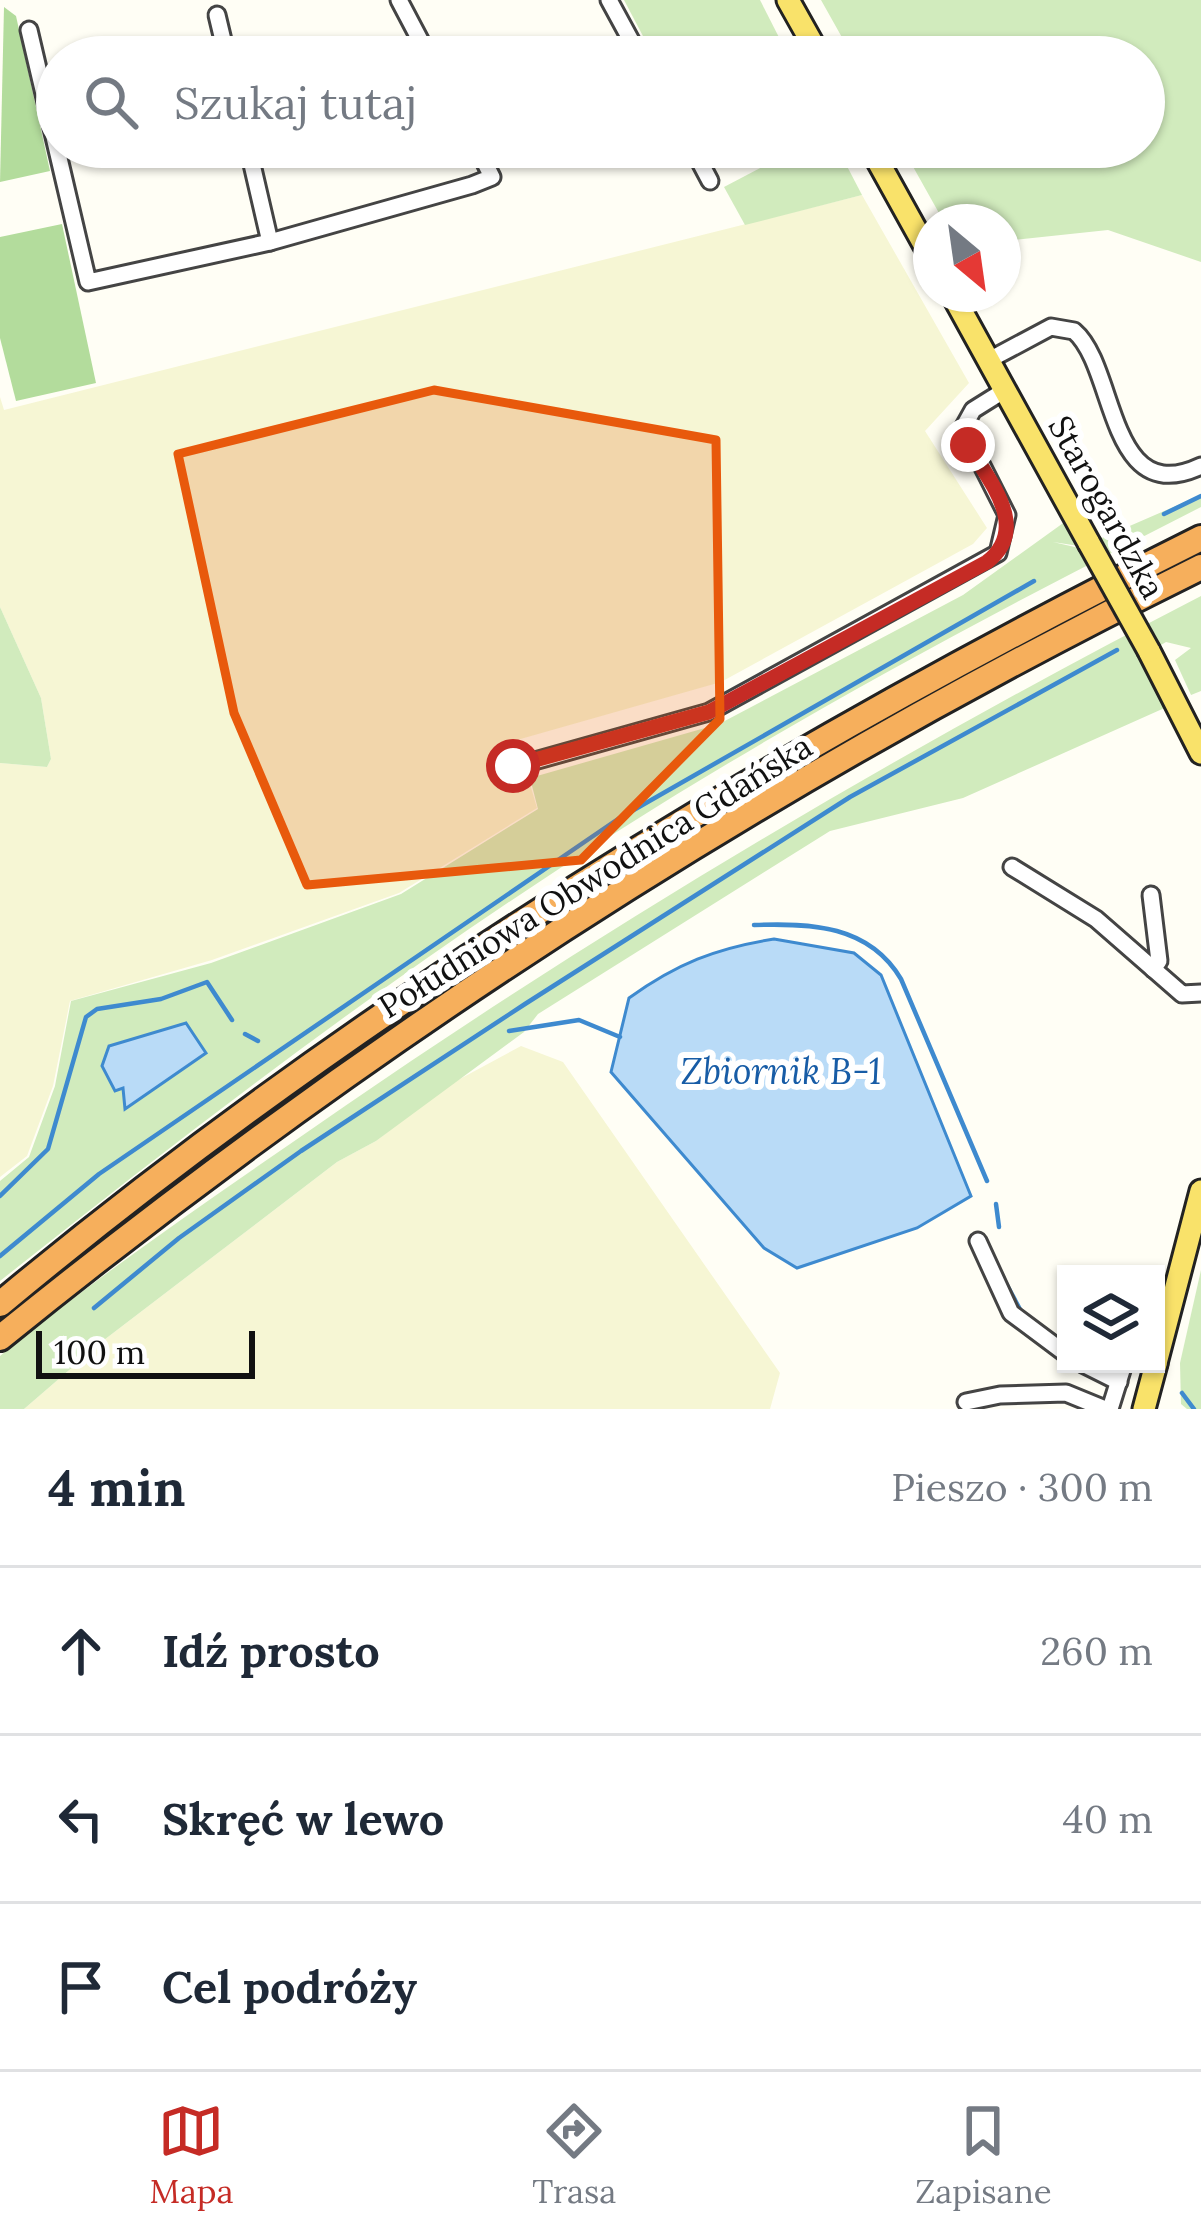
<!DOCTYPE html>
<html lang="pl">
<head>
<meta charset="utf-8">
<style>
  :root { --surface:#fff; --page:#f6f6f7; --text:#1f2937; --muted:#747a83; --line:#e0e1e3; --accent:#c52b25 }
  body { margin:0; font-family:Lora,serif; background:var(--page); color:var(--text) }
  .controls { position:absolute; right:36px; bottom:36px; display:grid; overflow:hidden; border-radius:0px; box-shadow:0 3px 9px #0004 }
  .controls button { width:108px; height:108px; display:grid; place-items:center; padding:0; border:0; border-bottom:3px solid var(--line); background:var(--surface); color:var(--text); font:60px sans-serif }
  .compass { position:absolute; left:913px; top:204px; width:108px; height:108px; border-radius:50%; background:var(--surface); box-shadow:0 3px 9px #0004; rotate:151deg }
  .scale { position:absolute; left:36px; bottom:30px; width:219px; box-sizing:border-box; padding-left:12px; border:6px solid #111; border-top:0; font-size:33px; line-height:42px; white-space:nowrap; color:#111; -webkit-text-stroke:9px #fff; paint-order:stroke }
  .stop { position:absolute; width:36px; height:36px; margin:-27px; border:9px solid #c52b25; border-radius:50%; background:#fff }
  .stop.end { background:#c52b25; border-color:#fff; box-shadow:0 3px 12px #0008 }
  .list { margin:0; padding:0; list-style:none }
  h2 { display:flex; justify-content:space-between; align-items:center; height:156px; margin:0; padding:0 48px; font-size:51px }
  h2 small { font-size:39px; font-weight:400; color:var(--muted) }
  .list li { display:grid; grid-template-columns:78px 1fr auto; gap:36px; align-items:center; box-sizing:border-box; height:168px; padding:0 48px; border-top:3px solid var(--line) }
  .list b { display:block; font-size:45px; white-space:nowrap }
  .list em { font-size:39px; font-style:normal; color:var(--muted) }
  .icon { flex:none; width:66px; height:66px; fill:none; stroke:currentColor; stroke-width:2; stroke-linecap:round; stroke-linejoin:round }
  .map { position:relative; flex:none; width:1201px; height:1409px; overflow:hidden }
  .search { position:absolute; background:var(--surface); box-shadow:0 3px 9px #0004; left:36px; right:36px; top:36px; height:132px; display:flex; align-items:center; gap:30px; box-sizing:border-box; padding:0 42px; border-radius:66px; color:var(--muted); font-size:45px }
  .sheet { height:660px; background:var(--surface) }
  nav { display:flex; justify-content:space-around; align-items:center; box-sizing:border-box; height:168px; border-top:3px solid var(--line); background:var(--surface); font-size:33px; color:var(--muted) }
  nav a { display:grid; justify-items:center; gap:6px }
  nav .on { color:var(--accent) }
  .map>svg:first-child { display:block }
  .farmland { fill:#f6f6d4 }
  .green { fill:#d1ebbd }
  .forest { fill:#b3dc9c }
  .water { fill:#b9dbf7; stroke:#3e8acf; stroke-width:3 }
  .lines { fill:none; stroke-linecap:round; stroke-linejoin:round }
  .stream { stroke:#3e8acf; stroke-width:4.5 }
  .minor-casing { stroke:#444; stroke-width:21 }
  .major-casing { stroke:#222; stroke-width:27 }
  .highway-casing { stroke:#222; stroke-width:30 }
  .minor { stroke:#fff; stroke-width:15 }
  .major { stroke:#f9e26a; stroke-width:21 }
  .highway { stroke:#f6af5c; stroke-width:24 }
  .major-bridge-casing { stroke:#222; stroke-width:27; stroke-linecap:butt }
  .major-bridge { stroke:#f9e26a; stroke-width:21 }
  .route { stroke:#c52b25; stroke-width:15 }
  .marked { fill:#e8590c; fill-opacity:0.2; stroke:#e8590c; stroke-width:9; stroke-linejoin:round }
  .labels { text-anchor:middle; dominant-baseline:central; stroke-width:12; stroke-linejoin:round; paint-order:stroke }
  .street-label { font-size:33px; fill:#111; stroke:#fff }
  .water-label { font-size:36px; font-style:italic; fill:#175ca6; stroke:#fff }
</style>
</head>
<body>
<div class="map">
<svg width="1201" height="1409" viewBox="0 0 1201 1409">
  <rect width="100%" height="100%" fill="#fffef5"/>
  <g class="farmland">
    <path d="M862 195 969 383 925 431 987 528 973 544 721 682 517 740 537 808 399 893 212 960 70 1001 53 1086 27 1156 0 1177V763L47 767 51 759 41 698 0 607V397L4 410Z"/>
    <path d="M521 1046 563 1062 780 1373 770 1409H24L104 1340 337 1162 376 1141 445 1087Z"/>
  </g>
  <g class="green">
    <path d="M624 0H760L789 57H654Z"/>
    <path d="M821 0H1201V262L1108 230 1003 241V222H944L902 147H1144V57H853Z"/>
    <path d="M800 147H837L862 195 745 225 724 187Z"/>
    <path d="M1201 495V507C1004 607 809 710 623 828 406 964 200 1122 0 1281V1181L29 1157 55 1086 71 1001 211 963 401 894 538 809 530 778 719 724 963 595 1066 521 1079 546 1053 542 1079 548Z"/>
    <path d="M1201 546V557L809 767 0 1327V1315C232 1133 470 962 721 808 876 713 1042 633 1201 546Z"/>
    <path d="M1201 596V691L1191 695 1175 660 1191 648 1166 642 1141 657 1169 706 963 798 830 831 538 1014 524 1032 376 1141 337 1162 104 1340 24 1409H0V1356C110 1266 228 1187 345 1106 620 917 904 749 1201 596Z"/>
    <path d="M0 607 41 698 51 759 47 767 0 763Z"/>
    <path d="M1201 1270V1409H1187L1181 1404 1180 1363Z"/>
  </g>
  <g class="forest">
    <path d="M4 7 16 16 50 171 0 182Z"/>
    <path d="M62 224 96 383 16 401 0 338V237Z"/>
  </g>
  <g class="water">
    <path d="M774 939 854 953 881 975 971 1196 917 1228 797 1268 764 1248 611 1072 629 998C676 964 716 948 774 939Z"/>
    <path d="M186 1023 206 1053 125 1109 123 1088 115 1091 102 1066 109 1046Z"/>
  </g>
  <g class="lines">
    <g class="stream">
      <path d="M1164 514 1201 496"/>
      <path d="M754 925C811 923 869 925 901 979L987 1181"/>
      <path d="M509 1031 579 1020 620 1037"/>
      <path d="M245 1034 258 1041"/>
      <path d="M0 1196 48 1149 86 1017 97 1009 161 999 207 982 232 1020"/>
      <path d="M996 1204 999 1227"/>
      <path d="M0 1256 99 1174 618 819 1034 581"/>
      <path d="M1002 1276 1022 1313"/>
      <path d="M94 1308 179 1238 301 1151 525 1004 850 797 1117 650"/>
      <path d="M1051 1334 1066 1344"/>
      <path d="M1101 1364 1115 1371"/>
      <path d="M1182 1393 1194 1409"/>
    </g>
    <defs>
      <g id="minor">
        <path d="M399 0 429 57"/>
        <path d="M609 0 640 57"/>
        <path d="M217 15 227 57"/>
        <path d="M29 30 88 282 270 242 472 185 492 177 477 147"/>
        <path d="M248 147 270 242"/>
        <path d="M692 147 710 181"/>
        <path d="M989 360 1051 327 1074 331C1117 367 1107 510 1201 466"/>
        <path d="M513 767 709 712 998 553 1007 515 963 428 973 410 1005 390"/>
        <path d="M1012 867 1096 919 1182 994 1201 993"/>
        <path d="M1151 895 1159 961 1153 969"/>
        <path d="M978 1241 1011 1313 1066 1354"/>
        <path d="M1083 1364 1119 1382"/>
        <path d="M966 1402 1000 1395 1066 1393 1105 1409"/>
        <path d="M1110 1409 1124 1364"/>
      </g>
      <g id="major">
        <path d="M788 0 820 57"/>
        <path d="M870 147 931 257"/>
        <path d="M952 294 1089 543"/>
        <path d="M1149 651 1201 753"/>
        <path d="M1156 1363 1201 1191"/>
        <path d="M1144 1409 1156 1364"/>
      </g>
      <g id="highway">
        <path d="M0 1304C365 1000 776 750 1201 538"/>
        <path d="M0 1338C371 1037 773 778 1201 567"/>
      </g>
    </defs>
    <use href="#minor" class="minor-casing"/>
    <use href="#major" class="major-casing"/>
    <use href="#highway" class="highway-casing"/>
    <use href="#minor" class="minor"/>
    <use href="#major" class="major"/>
    <use href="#highway" class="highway"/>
    <defs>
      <path id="major-bridge" d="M1089 543 1149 651"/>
    </defs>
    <use href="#major-bridge" class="major-bridge-casing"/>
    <use href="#major-bridge" class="major-bridge"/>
  </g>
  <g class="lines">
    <path class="route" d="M513 766 709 712 987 562C1031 528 989 481 968 445"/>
  </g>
  <path class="marked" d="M434 390 716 440 720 719 581 860 307 885 234 713 178 454Z"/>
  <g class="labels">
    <g class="street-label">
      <text transform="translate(1107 507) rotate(61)">Starogardzka</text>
      <text transform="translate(595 876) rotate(-32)">Południowa Obwodnica Gdańska</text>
    </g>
    <g class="water-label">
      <text x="781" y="1071">Zbiornik B-1</text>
    </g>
  </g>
</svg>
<div class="controls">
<button><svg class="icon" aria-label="layers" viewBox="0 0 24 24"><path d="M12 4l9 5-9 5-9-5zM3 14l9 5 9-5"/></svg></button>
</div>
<svg class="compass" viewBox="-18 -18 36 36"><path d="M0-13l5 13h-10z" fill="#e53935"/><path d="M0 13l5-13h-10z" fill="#747a83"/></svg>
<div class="scale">100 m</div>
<div class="stop" style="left:513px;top:766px"></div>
<div class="stop end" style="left:968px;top:445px"></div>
<div class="search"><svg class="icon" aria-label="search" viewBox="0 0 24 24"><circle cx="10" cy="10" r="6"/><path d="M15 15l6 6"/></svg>Szukaj tutaj</div>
</div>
<section class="sheet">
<h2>4 min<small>Pieszo · 300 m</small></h2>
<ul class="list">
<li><svg class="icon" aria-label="ahead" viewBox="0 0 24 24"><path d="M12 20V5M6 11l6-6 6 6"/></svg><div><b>Idź prosto</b></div><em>260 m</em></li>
<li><svg class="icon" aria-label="left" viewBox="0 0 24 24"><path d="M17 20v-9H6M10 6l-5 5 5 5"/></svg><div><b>Skręć w lewo</b></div><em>40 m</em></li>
<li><svg class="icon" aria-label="arrive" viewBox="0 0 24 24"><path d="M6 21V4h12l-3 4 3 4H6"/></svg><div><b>Cel podróży</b></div></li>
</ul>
</section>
<nav>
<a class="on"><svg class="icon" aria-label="map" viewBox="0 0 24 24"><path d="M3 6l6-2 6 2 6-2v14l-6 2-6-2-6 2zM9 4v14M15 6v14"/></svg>Mapa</a>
<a><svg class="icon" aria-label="directions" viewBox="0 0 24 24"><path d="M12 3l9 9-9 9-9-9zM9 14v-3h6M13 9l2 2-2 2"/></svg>Trasa</a>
<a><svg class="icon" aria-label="saved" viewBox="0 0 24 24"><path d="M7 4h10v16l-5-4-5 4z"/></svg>Zapisane</a>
</nav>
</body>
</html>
